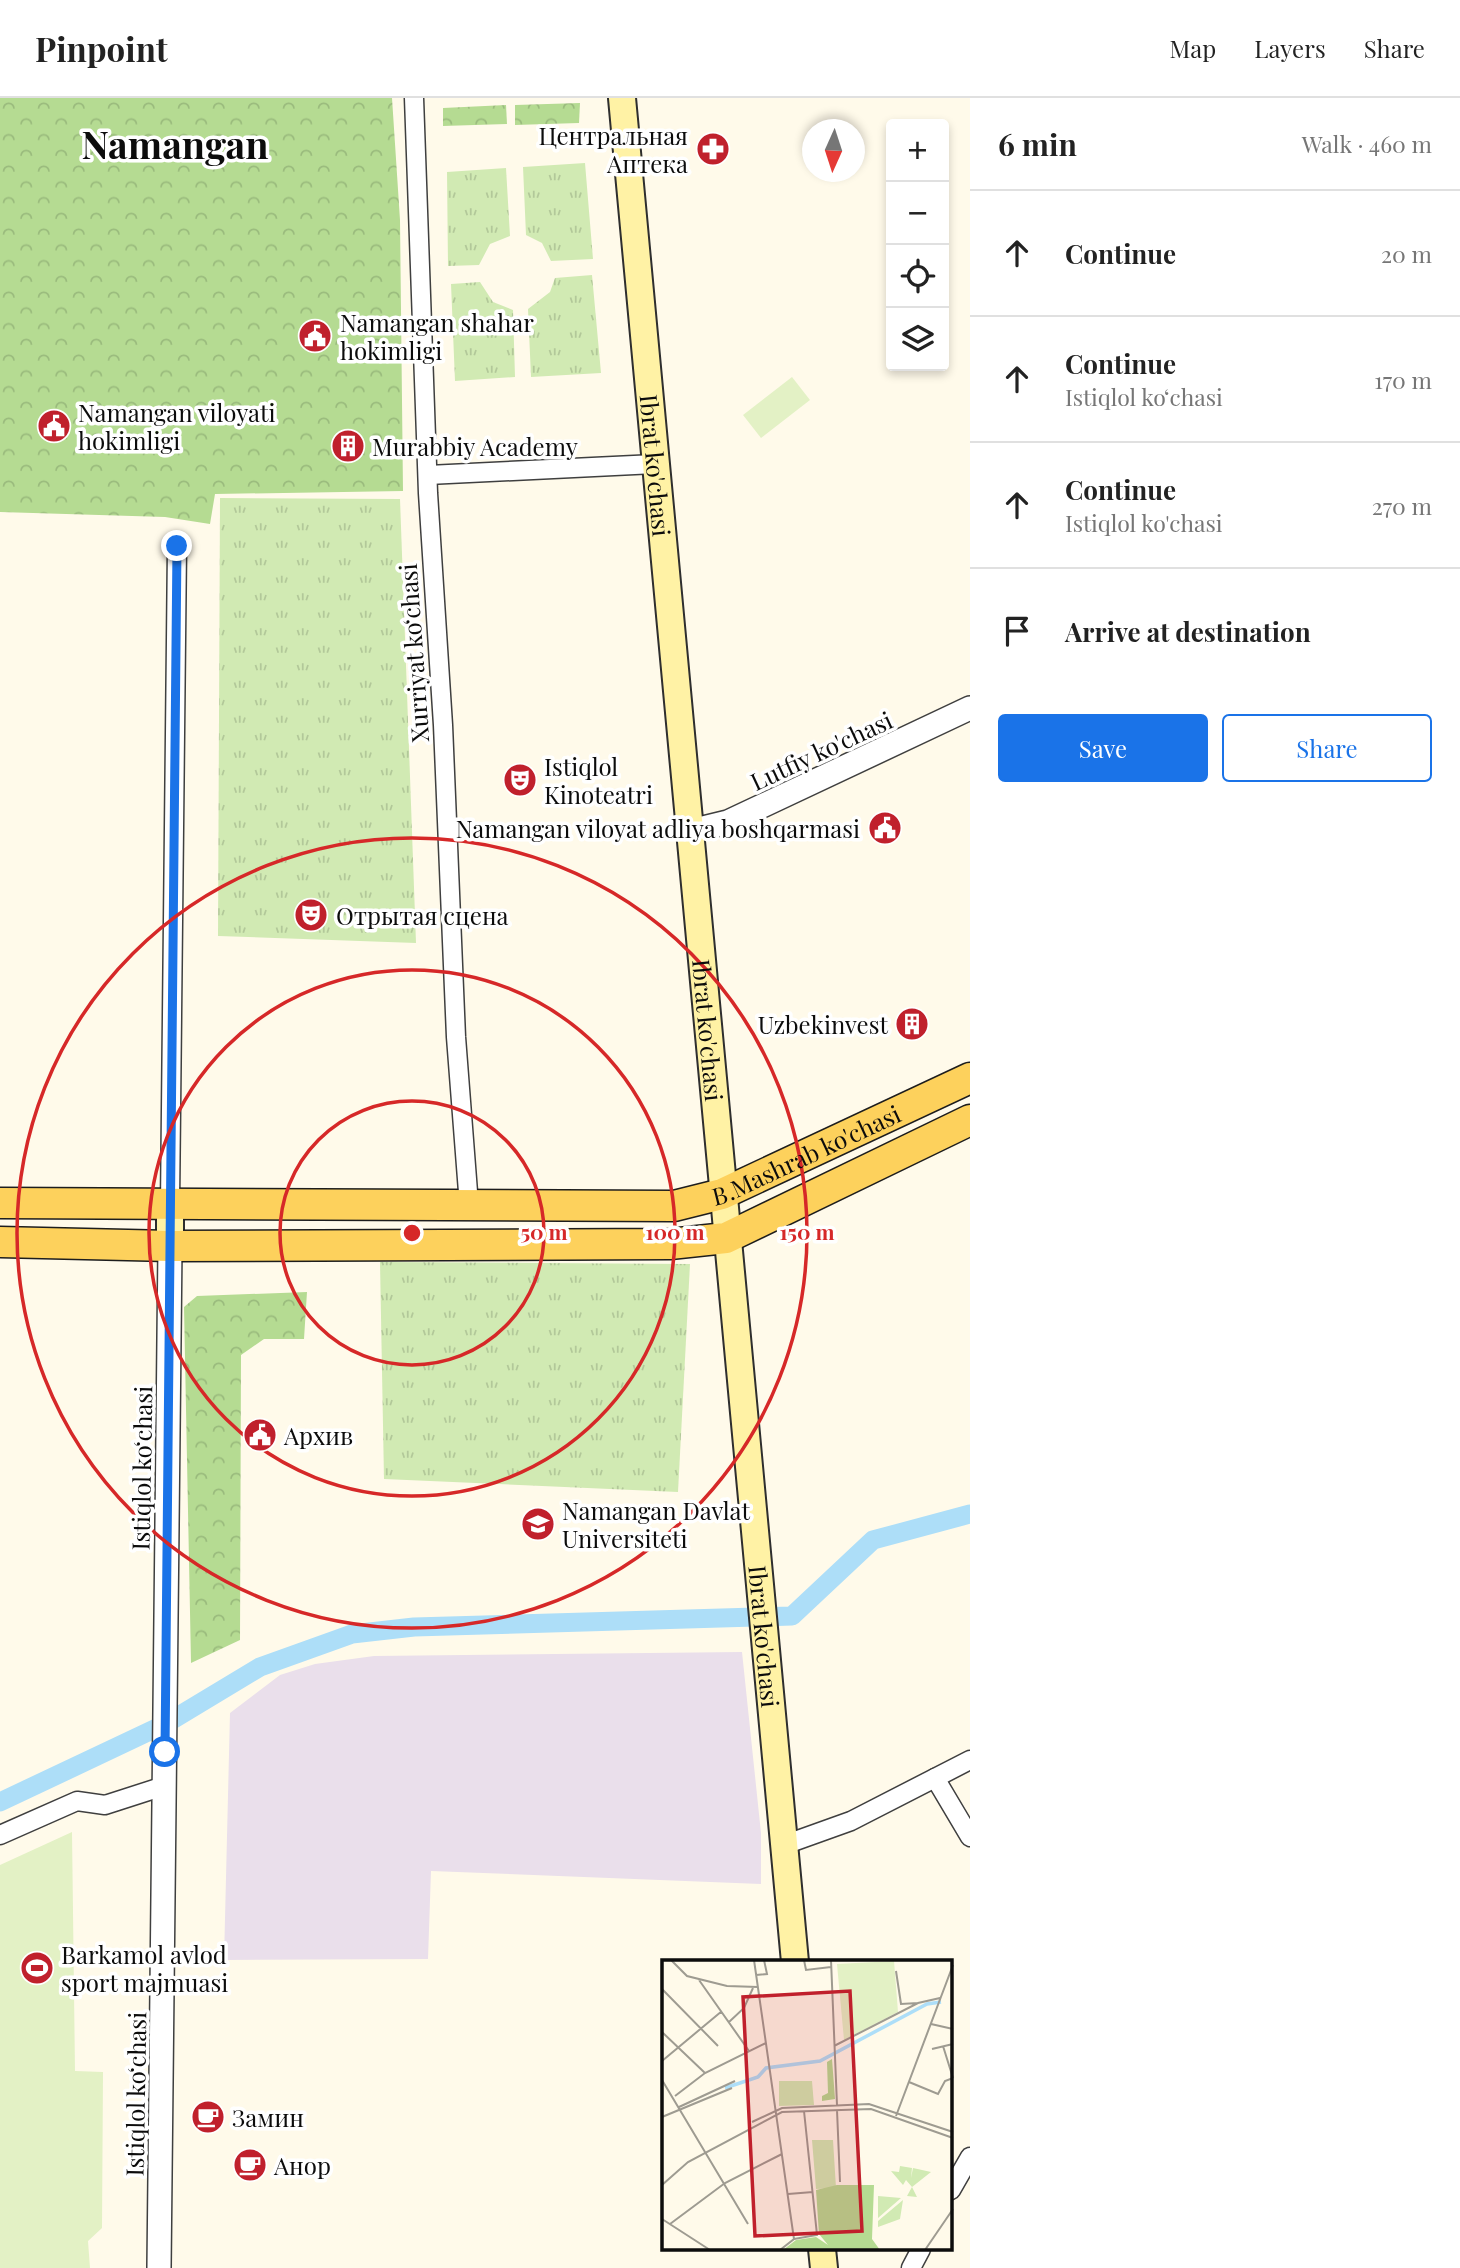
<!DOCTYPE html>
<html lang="en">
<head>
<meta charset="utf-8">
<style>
  :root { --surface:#fff; --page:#f6f6f6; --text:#222; --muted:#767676; --line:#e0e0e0; --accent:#1a73e8 }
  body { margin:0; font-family:"Playfair Display",serif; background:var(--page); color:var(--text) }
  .controls { position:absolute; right:21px; top:21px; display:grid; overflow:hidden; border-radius:7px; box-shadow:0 4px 10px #0003 }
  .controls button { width:63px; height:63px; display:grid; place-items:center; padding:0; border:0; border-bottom:2px solid var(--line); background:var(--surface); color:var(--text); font:35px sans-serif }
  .compass { position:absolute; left:802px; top:21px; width:63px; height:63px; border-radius:50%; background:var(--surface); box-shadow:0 4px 10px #0003; rotate:183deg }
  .stop { position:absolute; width:21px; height:21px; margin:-16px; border:5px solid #1a73e8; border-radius:50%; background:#fff }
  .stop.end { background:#1a73e8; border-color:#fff; box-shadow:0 2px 7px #0008 }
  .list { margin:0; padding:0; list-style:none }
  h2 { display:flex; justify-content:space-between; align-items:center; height:91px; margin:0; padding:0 28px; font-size:30px }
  h2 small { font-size:23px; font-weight:400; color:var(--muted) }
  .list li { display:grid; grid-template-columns:46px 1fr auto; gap:21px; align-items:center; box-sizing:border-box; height:126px; padding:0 28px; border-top:2px solid var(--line) }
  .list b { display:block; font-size:26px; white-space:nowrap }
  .list p { margin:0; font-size:23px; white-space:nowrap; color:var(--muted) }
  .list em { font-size:23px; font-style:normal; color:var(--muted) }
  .actions { display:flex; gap:14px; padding:21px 28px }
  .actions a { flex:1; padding:16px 0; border:2px solid var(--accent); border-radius:7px; text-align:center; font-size:24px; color:var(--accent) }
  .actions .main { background:var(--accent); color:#fff }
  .icon { flex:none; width:38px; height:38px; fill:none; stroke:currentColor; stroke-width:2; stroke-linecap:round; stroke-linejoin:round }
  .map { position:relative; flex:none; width:970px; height:2170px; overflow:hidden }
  header { display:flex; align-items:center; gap:42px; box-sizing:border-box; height:98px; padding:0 35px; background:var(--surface); border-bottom:2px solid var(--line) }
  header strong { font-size:33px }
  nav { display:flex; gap:38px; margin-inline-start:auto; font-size:24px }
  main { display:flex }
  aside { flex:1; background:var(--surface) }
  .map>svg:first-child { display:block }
  .industrial { fill:#eadfeb }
  .grass { fill:url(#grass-tufts) }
  .forest { fill:url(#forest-crowns) }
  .pitch { fill:#e3f1c5 }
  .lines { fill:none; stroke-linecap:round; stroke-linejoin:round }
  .canal { stroke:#addef8; stroke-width:19 }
  .minor-casing { stroke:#3f3f3f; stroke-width:21 }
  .tertiary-casing { stroke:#3f3f3f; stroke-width:26 }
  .secondary-casing { stroke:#2e2e2e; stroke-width:30 }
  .primary-casing { stroke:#1d1d1d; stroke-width:33 }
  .minor { stroke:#fff; stroke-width:18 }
  .tertiary { stroke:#fff; stroke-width:23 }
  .secondary { stroke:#fff2a5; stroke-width:26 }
  .primary { stroke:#fdd15c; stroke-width:30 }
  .route { stroke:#1a73e8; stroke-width:9 }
  .ring { fill:none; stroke:#d62828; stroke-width:3.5 }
  .labels { text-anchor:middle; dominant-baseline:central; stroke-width:7; stroke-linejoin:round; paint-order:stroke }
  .poi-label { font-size:24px; fill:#0c0c0c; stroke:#fff; text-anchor:start }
  .street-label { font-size:24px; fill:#0c0c0c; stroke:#fff }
  .town-label { font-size:38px; font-weight:bold; fill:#0c0c0c; stroke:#fff }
  .inset-river { fill:none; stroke:#addef8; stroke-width:3.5 }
  .inset-road { fill:none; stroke:#9e9b91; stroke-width:2 }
  .view { fill:#c0202c; fill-opacity:0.15; stroke:#c0202c; stroke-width:3.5 }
  .inset-edge { fill:none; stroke:#0c0c0c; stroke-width:3.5 }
  .centre { fill:#d62828; stroke:#fff; stroke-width:3.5 }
  .ring-label { font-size:21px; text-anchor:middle; font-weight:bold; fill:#d62828; stroke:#fff; stroke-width:7; stroke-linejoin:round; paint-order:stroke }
</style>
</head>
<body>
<header>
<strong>Pinpoint</strong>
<nav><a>Map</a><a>Layers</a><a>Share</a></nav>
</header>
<main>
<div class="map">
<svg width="970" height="2170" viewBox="0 0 970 2170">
  <defs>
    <pattern id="grass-tufts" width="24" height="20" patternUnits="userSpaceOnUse" patternTransform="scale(1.75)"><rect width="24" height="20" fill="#d1eab3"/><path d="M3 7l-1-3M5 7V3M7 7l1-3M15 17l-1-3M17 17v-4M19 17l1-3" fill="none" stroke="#b2c899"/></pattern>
    <pattern id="forest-crowns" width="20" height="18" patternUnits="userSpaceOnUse" patternTransform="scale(1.75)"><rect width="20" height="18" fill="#b5db92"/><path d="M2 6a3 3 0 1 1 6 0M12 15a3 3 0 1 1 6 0" fill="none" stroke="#9abb7d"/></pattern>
  </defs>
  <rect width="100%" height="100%" fill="#fffaea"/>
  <path class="industrial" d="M742 1554 761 1735V1786L431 1773 428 1861 224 1862 230 1615 280 1577 315 1566 374 1558Z"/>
  <g class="grass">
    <path d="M585 65 593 161 551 163 542 145 526 137 523 69Z"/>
    <path d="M506 70 510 138 490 146 479 167 448 168 447 74Z"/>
    <path d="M592 177 601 275 531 279 528 211 550 194 555 180Z"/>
    <path d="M480 184 493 204 513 212 515 279 455 283 451 186Z"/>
    <path d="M220 400 400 401 416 845 218 838Z"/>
    <path d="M380 1164 690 1166 678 1394 384 1381Z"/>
  </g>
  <g class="forest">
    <path d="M0 0H392L400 122 403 393 215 396 210 426 165 419 0 414Z"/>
    <path d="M580 5 579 25 515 27V7Z"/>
    <path d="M506 7 507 26 443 28V10Z"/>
    <path d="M307 1194 304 1241H264L241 1257 240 1542 191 1565 184 1209 197 1198Z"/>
  </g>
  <g class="pitch">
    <path d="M792 279 810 302 761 340 743 317Z"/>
    <path d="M72 1734 75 1973 103 1974 102 2130 88 2143 90 2170H0V1767Z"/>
  </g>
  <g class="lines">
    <path class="canal" d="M0 1704 167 1625 260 1569 352 1536 414 1529 792 1518 873 1442 970 1416"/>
    <defs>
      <g id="minor">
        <path d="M414 0 428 395 443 627 456 939 469 1107"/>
        <path d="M428 377 655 366"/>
        <path d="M170 1106 177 448"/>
        <path d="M935 1680 970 1739"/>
        <path d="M0 1737 77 1703 105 1707 164 1688"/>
        <path d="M784 1747 851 1723 970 1662"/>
        <path d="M951 2092 970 2059"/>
        <path d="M911 2170 921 2151"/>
      </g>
      <g id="tertiary">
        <path d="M691 733 728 724 970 610"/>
        <path d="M159 2170 170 1148"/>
      </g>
      <g id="secondary">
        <path id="s1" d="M622 0 795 1864"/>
        <path d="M170 1148V1106"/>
        <path d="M822 2151 824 2170"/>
      </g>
      <g id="primary">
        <path id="s2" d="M0 1105 674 1108 722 1096 970 980"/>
        <path d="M0 1144 170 1148 670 1146 726 1140 970 1022"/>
      </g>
    </defs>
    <use href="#minor" class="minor-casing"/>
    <use href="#tertiary" class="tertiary-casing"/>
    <use href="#secondary" class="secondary-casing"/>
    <use href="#primary" class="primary-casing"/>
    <use href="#minor" class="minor"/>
    <use href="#tertiary" class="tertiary"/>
    <use href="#secondary" class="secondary"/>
    <use href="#primary" class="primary"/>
  </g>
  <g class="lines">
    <path class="route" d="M165 1654 177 448"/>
  </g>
  <g class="ring">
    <circle cx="412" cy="1135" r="132"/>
    <circle cx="412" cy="1135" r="263"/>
    <circle cx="412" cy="1135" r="395"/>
  </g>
  <defs>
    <symbol id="pharmacy-disc" viewBox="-11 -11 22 22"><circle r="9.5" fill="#c0202c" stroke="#fff"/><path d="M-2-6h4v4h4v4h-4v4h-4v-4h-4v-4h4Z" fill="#fff"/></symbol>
    <symbol id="civic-disc" viewBox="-11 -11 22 22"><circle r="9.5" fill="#c0202c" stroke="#fff"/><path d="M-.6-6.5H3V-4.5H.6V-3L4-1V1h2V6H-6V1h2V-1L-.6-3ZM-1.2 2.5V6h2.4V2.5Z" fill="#fff"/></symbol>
    <symbol id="building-disc" viewBox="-11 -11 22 22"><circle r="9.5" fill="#c0202c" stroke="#fff"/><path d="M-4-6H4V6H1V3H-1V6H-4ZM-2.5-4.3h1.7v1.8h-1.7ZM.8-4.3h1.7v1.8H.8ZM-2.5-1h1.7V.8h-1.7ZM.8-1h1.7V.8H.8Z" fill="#fff"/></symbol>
    <symbol id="theatre-disc" viewBox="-11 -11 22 22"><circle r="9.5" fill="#c0202c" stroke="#fff"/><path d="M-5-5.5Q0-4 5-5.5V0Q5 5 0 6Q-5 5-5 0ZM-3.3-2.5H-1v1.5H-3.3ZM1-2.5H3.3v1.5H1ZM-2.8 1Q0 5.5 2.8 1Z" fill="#fff"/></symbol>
    <symbol id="university-disc" viewBox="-11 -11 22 22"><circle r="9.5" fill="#c0202c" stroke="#fff"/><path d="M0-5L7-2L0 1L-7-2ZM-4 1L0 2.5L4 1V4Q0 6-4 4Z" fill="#fff"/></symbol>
    <symbol id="stadium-disc" viewBox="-11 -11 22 22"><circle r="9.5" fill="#c0202c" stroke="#fff"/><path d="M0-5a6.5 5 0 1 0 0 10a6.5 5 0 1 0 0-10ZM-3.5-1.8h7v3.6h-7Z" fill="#fff"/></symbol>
    <symbol id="cafe-disc" viewBox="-11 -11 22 22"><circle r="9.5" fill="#c0202c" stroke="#fff"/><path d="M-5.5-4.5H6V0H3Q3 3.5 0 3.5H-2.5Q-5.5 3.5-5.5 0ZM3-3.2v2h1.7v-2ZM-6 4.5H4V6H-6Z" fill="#fff"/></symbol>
  </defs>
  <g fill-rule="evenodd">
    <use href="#pharmacy-disc" x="694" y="32" width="38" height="38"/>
    <use href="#civic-disc" x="296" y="219" width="38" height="38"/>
    <use href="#civic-disc" x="35" y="309" width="38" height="38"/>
    <use href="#building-disc" x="329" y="329" width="38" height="38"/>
    <use href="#theatre-disc" x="501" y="663" width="38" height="38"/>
    <use href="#civic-disc" x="866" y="711" width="38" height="38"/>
    <use href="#theatre-disc" x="292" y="798" width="38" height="38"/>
    <use href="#building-disc" x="893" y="907" width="38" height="38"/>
    <use href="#civic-disc" x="241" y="1318" width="38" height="38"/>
    <use href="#university-disc" x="519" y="1407" width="38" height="38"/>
    <use href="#stadium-disc" x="18" y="1851" width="38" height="38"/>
    <use href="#cafe-disc" x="189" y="2000" width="38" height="38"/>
    <use href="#cafe-disc" x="231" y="2048" width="38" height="38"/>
  </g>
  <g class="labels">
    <g class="poi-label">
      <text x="688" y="37" text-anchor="end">Центральная<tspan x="688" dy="28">Аптека</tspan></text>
      <text x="340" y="224">Namangan shahar<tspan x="340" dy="28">hokimligi</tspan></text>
      <text x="78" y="314">Namangan viloyati<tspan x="78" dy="28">hokimligi</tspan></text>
      <text x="372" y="348">Murabbiy Academy</text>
      <text x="544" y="668">Istiqlol<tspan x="544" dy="28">Kinoteatri</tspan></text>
      <text x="860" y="730" text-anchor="end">Namangan viloyat adliya boshqarmasi</text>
      <text x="336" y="817">Отрытая сцена</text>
      <text x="888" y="926" text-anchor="end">Uzbekinvest</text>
      <text x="284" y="1337">Архив</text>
      <text x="562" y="1412">Namangan Davlat<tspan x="562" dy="28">Universiteti</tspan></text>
      <text x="61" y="1856">Barkamol avlod<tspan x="61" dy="28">sport majmuasi</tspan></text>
      <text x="232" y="2019">Замин</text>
      <text x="274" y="2067">Анор</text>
    </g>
    <g class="street-label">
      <text stroke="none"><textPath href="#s1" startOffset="369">Ibrat ko'chasi</textPath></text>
      <text transform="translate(413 555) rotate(-94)">Xurriyat ko‘chasi</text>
      <text transform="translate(821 652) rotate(-25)">Lutfiy ko'chasi</text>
      <text stroke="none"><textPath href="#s1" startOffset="936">Ibrat ko'chasi</textPath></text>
      <text stroke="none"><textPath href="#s2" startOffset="816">B.Mashrab ko'chasi</textPath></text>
      <text transform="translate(141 1370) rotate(-89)">Istiqlol koʻchasi</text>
      <text stroke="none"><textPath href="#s1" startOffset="1545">Ibrat ko'chasi</textPath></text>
      <text transform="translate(135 1996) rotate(-89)">Istiqlol koʻchasi</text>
    </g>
    <g class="town-label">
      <text x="175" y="45">Namangan</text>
    </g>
  </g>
  <g transform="translate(662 1862)">
    <rect width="290" height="290" fill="#fffaea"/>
    <path d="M117 121H150L152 145 117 146ZM150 180H171L174 228 154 229ZM238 206 250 208 249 218 251 208 269 212 250 227 255 237 245 236 250 227 244 220 241 225 229 211 237 212ZM216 236 239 238 216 258ZM241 240 238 259 216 267V261Z" fill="#d1eab3"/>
    <path d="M170 99 173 139 160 141V136L166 133 165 102ZM175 225H212L210 279 218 290H121L134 280 154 277 166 285 157 274 154 230Z" fill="#b5db92"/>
    <path d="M232 1 236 52 182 80 175 4Z" fill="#e3f1c5"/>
    <path class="inset-river" d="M63 128 96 117 104 108 158 101 265 44 279 42"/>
    <path class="inset-road" d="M9 0 25 16 65 26 96 27M92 0 132 279 118 290M142 0 144 10 169 7M169 0 175 145M234 11 239 44 256 43M94 15 105 14 102 0M37 20 87 91M0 29 56 86M67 62 82 48 91 28M269 64 291 69M0 72 43 113M172 86 256 43 278 38M281 86 291 118M270 89 291 84M0 101 60 51M0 120 86 264M247 122 276 134 283 121 291 118M13 136 43 113 104 83M17 147 73 121M175 150 178 222M234 156 291 5M0 157 70 128M90 162 120 148 207 144 291 172M0 225 26 202 120 152 209 149 291 178M126 234 151 232M0 259 48 290M8 264 63 223 120 194M132 279 155 275 142 151M263 290 291 249"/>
    <path class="view" d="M188 31 200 271 93 276 81 37Z"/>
    <rect width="290" height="290" class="inset-edge"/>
  </g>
  <circle cx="412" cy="1135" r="10" class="centre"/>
  <g class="ring-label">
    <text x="544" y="1142">50 m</text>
    <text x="675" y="1142">100 m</text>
    <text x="807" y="1142">150 m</text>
  </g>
</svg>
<div class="controls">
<button>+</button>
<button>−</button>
<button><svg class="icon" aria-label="locate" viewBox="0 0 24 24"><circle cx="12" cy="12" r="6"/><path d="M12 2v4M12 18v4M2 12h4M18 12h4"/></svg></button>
<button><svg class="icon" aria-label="layers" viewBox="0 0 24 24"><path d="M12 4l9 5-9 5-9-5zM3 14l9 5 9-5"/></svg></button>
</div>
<svg class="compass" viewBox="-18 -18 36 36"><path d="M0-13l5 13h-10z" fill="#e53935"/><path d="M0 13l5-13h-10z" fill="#767676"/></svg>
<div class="stop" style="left:165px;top:1654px"></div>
<div class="stop end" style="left:177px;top:448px"></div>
</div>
<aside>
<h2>6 min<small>Walk · 460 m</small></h2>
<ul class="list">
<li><svg class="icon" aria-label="ahead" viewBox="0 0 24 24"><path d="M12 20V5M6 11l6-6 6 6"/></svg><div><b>Continue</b></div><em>20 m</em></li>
<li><svg class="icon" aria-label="ahead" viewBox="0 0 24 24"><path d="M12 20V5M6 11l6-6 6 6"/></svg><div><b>Continue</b><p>Istiqlol koʻchasi</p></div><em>170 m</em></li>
<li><svg class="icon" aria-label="ahead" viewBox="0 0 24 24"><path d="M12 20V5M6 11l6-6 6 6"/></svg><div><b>Continue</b><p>Istiqlol ko'chasi</p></div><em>270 m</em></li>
<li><svg class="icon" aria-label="arrive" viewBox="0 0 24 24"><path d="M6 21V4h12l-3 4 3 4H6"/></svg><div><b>Arrive at destination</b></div></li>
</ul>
<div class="actions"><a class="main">Save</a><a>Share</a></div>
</aside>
</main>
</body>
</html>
